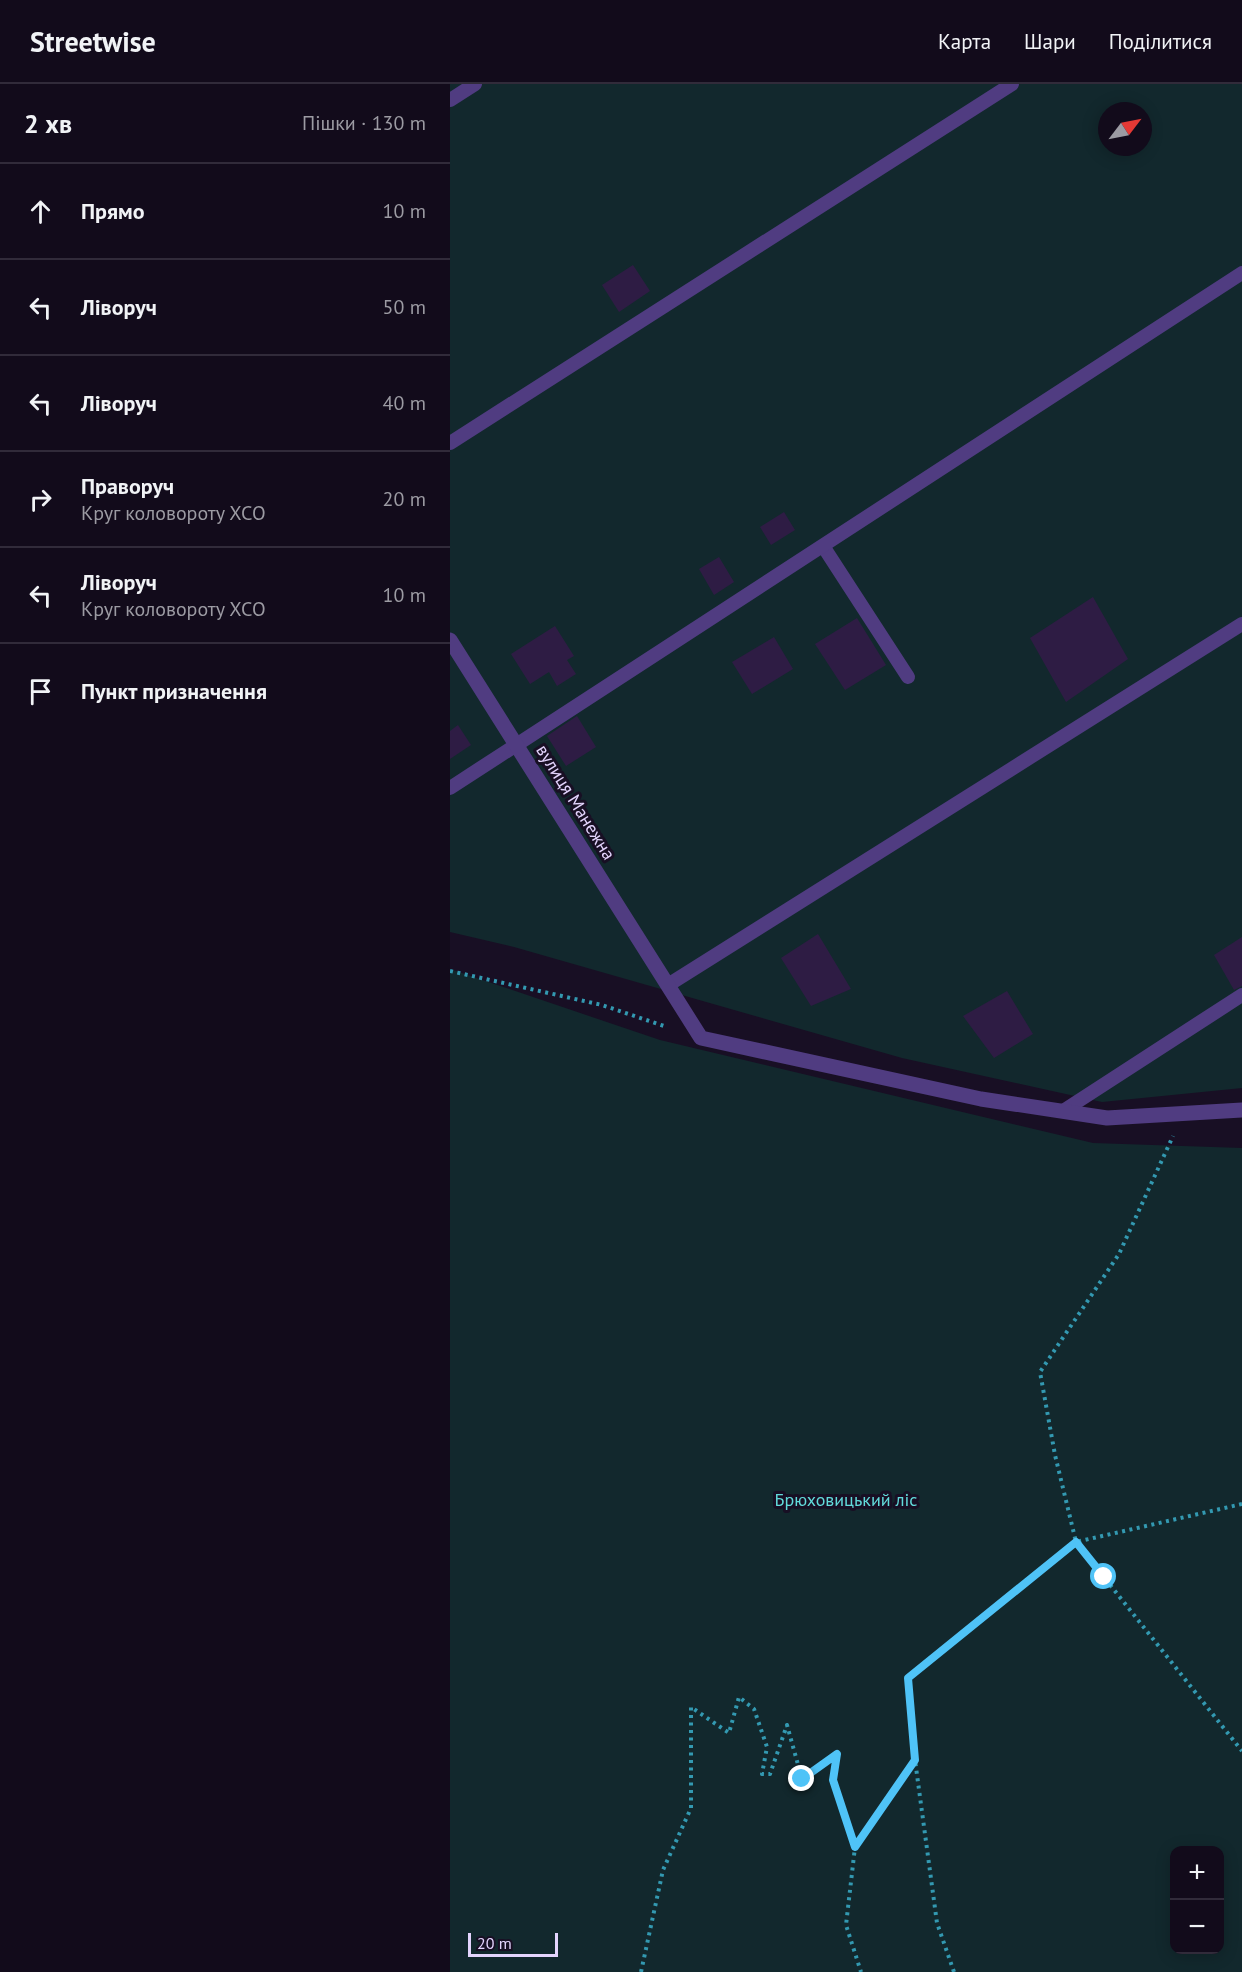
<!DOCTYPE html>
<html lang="uk">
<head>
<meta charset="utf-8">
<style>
  :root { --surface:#120b1b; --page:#1b1424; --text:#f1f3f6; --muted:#9c9ba3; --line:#312b3a }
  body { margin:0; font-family:"PT Sans",sans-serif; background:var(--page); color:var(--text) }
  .controls { position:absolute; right:18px; bottom:18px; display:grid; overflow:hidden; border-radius:12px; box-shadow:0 3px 15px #0003 }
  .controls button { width:54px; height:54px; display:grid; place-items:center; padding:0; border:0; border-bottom:2px solid var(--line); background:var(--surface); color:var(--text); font:30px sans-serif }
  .compass { position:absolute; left:648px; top:18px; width:54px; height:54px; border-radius:50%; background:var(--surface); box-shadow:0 3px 15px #0003; rotate:58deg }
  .scale { position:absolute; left:18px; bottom:15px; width:90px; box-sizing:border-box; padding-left:6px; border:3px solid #e3d4fd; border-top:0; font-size:16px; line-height:21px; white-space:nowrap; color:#e3d4fd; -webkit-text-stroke:4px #180f24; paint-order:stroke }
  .stop { position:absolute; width:18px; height:18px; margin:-14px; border:4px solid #4fc3f7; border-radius:50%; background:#fff }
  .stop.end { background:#4fc3f7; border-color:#fff; box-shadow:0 2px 6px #0008 }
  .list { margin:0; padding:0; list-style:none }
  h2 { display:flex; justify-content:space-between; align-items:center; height:78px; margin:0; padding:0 24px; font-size:26px }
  h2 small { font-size:20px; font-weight:400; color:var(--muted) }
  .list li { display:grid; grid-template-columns:39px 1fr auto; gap:18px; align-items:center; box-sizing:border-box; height:96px; padding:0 24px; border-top:2px solid var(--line) }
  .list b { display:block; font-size:22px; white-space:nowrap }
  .list p { margin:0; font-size:20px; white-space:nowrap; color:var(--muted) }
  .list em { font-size:20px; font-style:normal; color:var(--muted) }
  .icon { flex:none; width:33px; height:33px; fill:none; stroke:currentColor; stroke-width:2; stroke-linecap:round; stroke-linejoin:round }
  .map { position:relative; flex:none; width:792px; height:1888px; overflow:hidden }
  header { display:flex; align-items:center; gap:36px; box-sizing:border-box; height:84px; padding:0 30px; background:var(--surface); border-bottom:2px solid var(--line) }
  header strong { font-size:28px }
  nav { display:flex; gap:33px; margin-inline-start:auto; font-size:21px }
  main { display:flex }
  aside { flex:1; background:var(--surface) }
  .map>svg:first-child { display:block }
  .green { fill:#12282d; fill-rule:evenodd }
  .building { fill:#2e1c44 }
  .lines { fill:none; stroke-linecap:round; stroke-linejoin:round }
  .path { stroke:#3399b1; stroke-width:4; stroke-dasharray:3 4.5; stroke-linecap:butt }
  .service { stroke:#503c81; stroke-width:14 }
  .minor { stroke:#503c81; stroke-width:15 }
  .route { stroke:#4fc3f7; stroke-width:8 }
  .labels { text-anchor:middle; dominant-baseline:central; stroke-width:6; stroke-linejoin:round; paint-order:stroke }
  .street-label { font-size:18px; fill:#e3d4fd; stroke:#180f24 }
  .park-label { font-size:18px; fill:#62dbdb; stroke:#180f24 }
</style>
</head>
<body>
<header>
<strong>Streetwise</strong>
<nav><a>Карта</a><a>Шари</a><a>Поділитися</a></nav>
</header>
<main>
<aside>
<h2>2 хв<small>Пішки · 130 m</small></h2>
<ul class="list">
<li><svg class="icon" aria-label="ahead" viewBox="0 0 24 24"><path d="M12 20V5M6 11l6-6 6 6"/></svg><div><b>Прямо</b></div><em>10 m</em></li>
<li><svg class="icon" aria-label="left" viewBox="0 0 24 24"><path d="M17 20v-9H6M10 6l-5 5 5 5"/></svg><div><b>Ліворуч</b></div><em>50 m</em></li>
<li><svg class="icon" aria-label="left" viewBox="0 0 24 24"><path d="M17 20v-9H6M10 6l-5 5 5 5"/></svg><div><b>Ліворуч</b></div><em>40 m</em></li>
<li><svg class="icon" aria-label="right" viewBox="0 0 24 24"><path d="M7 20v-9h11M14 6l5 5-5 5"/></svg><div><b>Праворуч</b><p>Круг коловороту ХСО</p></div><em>20 m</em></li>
<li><svg class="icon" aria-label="left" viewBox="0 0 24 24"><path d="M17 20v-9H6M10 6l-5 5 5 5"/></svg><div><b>Ліворуч</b><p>Круг коловороту ХСО</p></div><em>10 m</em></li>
<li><svg class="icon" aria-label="arrive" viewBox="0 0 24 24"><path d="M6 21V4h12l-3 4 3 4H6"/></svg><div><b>Пункт призначення</b></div></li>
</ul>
</aside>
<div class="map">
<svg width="792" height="1888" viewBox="0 0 792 1888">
  <rect width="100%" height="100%" fill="#180f24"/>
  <g class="green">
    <path d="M0 0H792V1004L652 1018 452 974 64 863 0 848ZM657 27H693V63H657Z"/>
    <path d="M0 885 210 956 643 1059 792 1064V1888H0ZM724 1766H770V1866H724Z"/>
  </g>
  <g class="building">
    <path d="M183 181 200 207 169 228 152 201Z"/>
    <path d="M334 428 345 446 321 461 310 443Z"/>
    <path d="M269 473 284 498 264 511 249 485Z"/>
    <path d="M643 513 678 575 616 618 580 554Z"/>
    <path d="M407 534 436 581 395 606 365 560Z"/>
    <path d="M105 542 124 572 117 576 126 590 107 602 99 588 80 600 61 570Z"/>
    <path d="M324 553 343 585 302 610 282 578Z"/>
    <path d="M127 632 146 663 116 682 97 652Z"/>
    <path d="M8 641 21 661 0 675V647Z"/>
    <path d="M368 850 401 905 361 922 331 874Z"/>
    <path d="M792 853V902L784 906 764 871Z"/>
    <path d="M557 907 583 950 544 974 513 932Z"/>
  </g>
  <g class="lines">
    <g class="path">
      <path d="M0 887 152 921 217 943"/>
      <path d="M792 1420 626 1458 792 1667"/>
      <path d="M405 1763 464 1678"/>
      <path d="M191 1888 213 1786 241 1724V1623L279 1649 289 1613 304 1625 317 1663 312 1690H320L337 1641 352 1695 387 1670 383 1696 405 1763 396 1841 411 1888"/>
      <path d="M504 1888 487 1839 465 1676 458 1594 626 1458 605 1371 590 1288 669 1170 723 1052"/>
    </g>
    <g class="service">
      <path d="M0 16 25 0"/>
      <path d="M0 359 562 0"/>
      <path d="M373 462 458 593"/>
      <path d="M0 704 792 189"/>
      <path d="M218 901 792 540"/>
      <path d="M613 1027 792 911"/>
    </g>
    <path class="minor" d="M0 556 251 954 531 1015 657 1034 792 1026"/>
  </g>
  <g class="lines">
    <path class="route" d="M352 1695 387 1670 383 1696 405 1763 465 1676 458 1594 626 1458 654 1493"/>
  </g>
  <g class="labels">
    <g class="street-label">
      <text transform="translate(126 718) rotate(58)">вулиця Манежна</text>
    </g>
    <g class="park-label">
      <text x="396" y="1415">Брюховицький ліс</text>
    </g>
  </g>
</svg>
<div class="controls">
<button>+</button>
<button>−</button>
</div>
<svg class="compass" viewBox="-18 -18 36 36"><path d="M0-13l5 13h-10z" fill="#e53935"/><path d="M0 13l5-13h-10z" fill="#9c9ba3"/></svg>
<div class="scale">20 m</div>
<div class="stop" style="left:654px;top:1493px"></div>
<div class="stop end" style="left:352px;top:1695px"></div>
</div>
</main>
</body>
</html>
